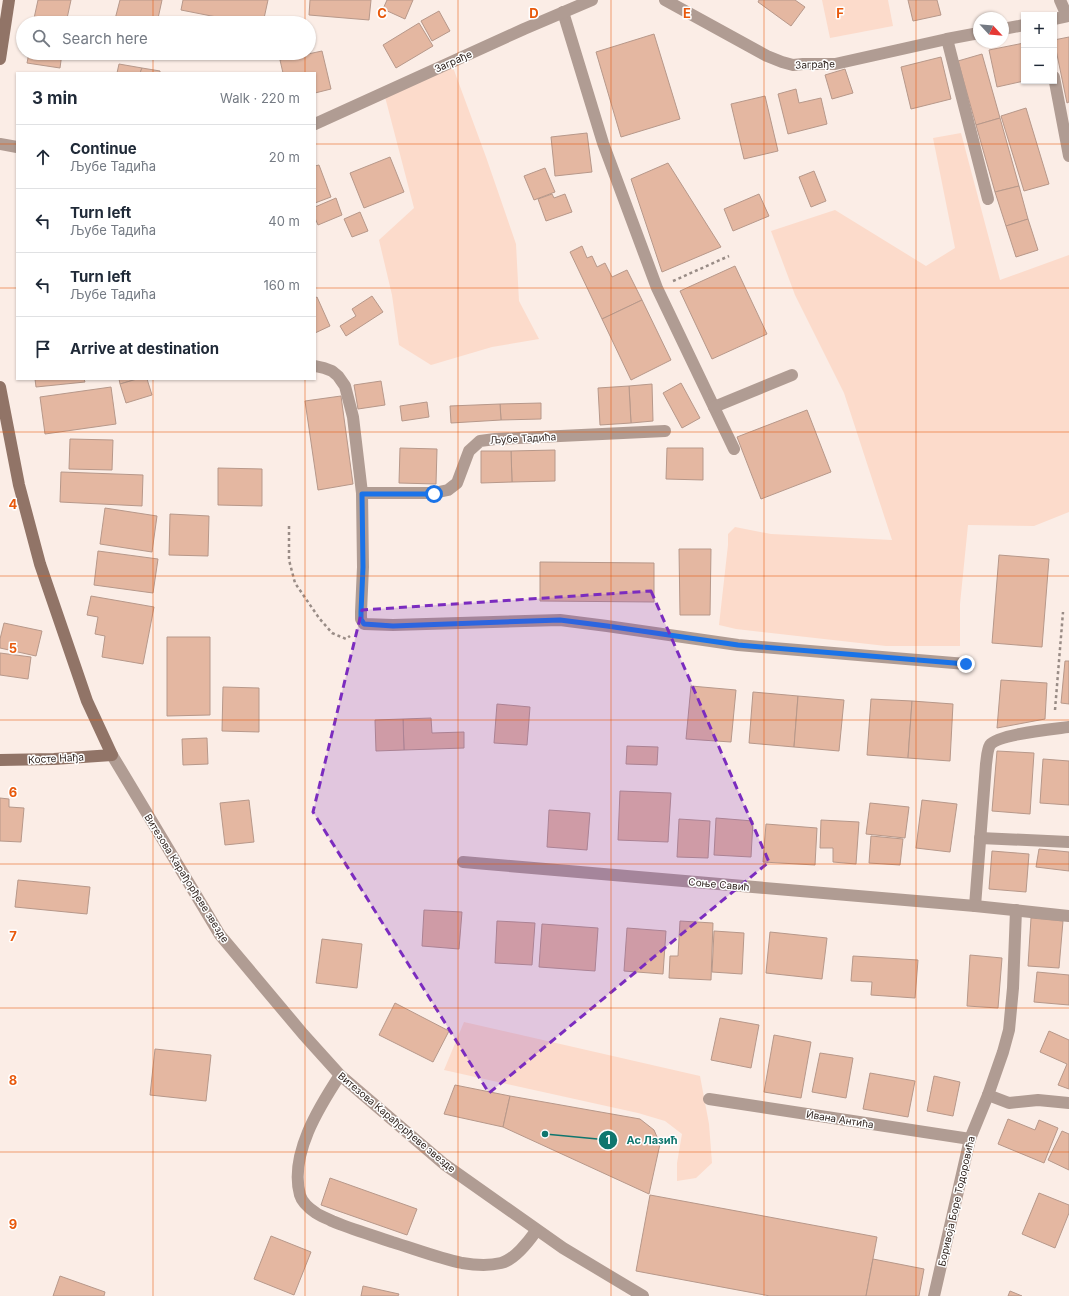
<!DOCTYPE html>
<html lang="en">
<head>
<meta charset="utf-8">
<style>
  :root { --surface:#fff; --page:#f6f6f7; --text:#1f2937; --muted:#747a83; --line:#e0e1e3 }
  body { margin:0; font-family:Inter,sans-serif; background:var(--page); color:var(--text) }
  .controls { position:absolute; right:12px; top:12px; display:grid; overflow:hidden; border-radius:0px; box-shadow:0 1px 3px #0004 }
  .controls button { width:36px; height:36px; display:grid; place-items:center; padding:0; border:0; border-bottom:1px solid var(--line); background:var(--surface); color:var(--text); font:20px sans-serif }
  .compass { position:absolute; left:973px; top:12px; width:36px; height:36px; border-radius:50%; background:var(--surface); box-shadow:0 1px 3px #0004; rotate:116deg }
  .stop { position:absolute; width:12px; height:12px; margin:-9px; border:3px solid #1a73e8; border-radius:50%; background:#fff }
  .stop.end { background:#1a73e8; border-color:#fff; box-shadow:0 1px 4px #0008 }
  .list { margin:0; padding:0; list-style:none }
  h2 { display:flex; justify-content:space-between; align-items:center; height:52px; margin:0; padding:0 16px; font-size:17px }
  h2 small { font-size:13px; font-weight:400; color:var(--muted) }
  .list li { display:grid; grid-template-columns:26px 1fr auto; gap:12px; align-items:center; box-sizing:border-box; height:64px; padding:0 16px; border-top:1px solid var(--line) }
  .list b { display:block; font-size:15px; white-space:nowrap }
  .list p { margin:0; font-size:13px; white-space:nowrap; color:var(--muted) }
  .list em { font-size:13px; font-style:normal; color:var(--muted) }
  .icon { flex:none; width:22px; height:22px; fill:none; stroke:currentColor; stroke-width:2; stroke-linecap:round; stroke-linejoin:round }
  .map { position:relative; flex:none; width:1069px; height:1296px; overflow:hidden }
  .search { position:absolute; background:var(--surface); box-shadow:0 1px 3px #0004; left:16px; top:16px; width:300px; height:44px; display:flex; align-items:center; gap:10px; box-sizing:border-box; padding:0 14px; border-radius:22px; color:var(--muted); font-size:15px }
  .panel { position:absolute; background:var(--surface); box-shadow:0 1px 3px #0004; left:16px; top:72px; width:300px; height:308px; border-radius:0px }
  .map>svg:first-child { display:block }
  .green { fill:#fcdbcb }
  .building { fill:#e4b7a1; stroke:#b7988a }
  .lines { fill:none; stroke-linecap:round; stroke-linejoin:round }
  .path { stroke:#998c86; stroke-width:2.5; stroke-dasharray:3 3; stroke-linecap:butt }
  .lane { stroke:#b09c93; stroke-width:12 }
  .street { stroke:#b09c93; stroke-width:12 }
  .secondary { stroke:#917467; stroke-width:12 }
  .route { stroke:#1a73e8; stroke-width:5 }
  .marked { fill:#7b2cbf; fill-opacity:0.2; stroke:#7b2cbf; stroke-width:3; stroke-dasharray:8 5; stroke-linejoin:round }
  .grid { fill:none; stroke:#e8590c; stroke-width:1; stroke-opacity:0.55 }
  .labels { text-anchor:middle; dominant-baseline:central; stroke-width:3; stroke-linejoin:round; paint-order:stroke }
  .street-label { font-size:10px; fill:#2a1e19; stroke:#fff }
  .grid-label { font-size:13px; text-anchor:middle; font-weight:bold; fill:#e8590c; stroke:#fff; stroke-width:3; stroke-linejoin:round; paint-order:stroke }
  .leader { fill:none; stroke:#0f766e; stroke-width:1.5 }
  .callout-dot { fill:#0f766e; stroke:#fff; stroke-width:1.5 }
  .mark-label { font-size:12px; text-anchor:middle; font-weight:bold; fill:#fff }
  .callout-label { font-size:11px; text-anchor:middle; font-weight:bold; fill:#0f766e; stroke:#fff; stroke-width:3; stroke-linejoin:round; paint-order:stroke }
</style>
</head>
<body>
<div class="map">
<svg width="1069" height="1296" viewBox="0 0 1069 1296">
  <rect width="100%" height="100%" fill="#fbede6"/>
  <g class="green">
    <path d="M822 0H888L893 26 830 38Z"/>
    <path d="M451 62 486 157 516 244 519 301 539 339 492 347 431 365 399 345 392 295 379 240 414 208 384 93Z"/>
    <path d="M961 133 1000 280 1069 255V512L1034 526 968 525 960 604V646H886L736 629 719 625 728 545V534L735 527 771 534 892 540 844 393 795 295 771 231 835 210 926 266 955 248 933 138Z"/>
    <path d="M464 1022 700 1076 709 1124 712 1163 696 1178 677 1181V1163L682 1134 665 1121 638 1113 444 1070Z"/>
  </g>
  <g class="building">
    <path d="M38 0H71L66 23H33Z"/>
    <path d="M120 0H162L157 23H114Z"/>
    <path d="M183 0H268L263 23H247L181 10Z"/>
    <path d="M310 0H371L369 20 309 15Z"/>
    <path d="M387 0H413L405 19 383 9Z"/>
    <path d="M759 0H795L805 7 791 26 758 2Z"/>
    <path d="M908 0H937L941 15 913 21Z"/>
    <path d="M439 11 450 31 432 41 421 21Z"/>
    <path d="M419 23 433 46 396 68 383 45Z"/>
    <path d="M654 34 680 119 621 137 596 52Z"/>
    <path d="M1069 37V102L1067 103 1054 40Z"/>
    <path d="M1024 43V81L997 87 989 50Z"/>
    <path d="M322 51 331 89 315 93V73H283L280 60Z"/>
    <path d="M29 53H62L60 68 27 63Z"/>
    <path d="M982 54 1000 118 976 125 958 61Z"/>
    <path d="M941 57 951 99 911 109 901 67Z"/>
    <path d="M119 64 142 68 140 73H117Z"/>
    <path d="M142 68 160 71V73H140Z"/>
    <path d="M845 69 853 93 832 99 825 75Z"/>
    <path d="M796 89 799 103 821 98 827 124 788 134 778 94Z"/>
    <path d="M765 96 778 151 744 159 731 104Z"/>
    <path d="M1026 108 1049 184 1024 191 1001 116Z"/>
    <path d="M1000 118 1019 186 995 192 976 125Z"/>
    <path d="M587 133 592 172 555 176 551 137Z"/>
    <path d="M390 157 404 192 364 208 350 173Z"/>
    <path d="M668 163 721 247 662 272 631 179Z"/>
    <path d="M319 165 331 197 315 203V166Z"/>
    <path d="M545 168 555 192 534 200 524 176Z"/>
    <path d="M814 171 826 201 811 207 799 177Z"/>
    <path d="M1019 186 1028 219 1006 226 995 192Z"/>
    <path d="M552 194 554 198 565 194 572 212 546 221 538 199Z"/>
    <path d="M759 194 769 216 733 231 724 209Z"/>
    <path d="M336 198 342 215 318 225 315 218V207Z"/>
    <path d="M360 212 368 231 352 237 344 219Z"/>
    <path d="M1028 219 1038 250 1016 257 1006 226Z"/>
    <path d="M582 246 587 258 592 256 597 267 605 263 612 277 627 270 642 300 602 319 570 252Z"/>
    <path d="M735 266 767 334 712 359 680 291Z"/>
    <path d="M372 296 383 312 346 336 340 326 356 316 352 309Z"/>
    <path d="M317 297 330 326 315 333V298Z"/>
    <path d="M642 300 671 360 631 380 602 319Z"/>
    <path d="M35 379H84L85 382 36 387Z"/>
    <path d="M119 379H137L120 384Z"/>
    <path d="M137 379H147L152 395 126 403 120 384Z"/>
    <path d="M381 381 385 405 358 409 354 385Z"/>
    <path d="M681 383 700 418 682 428 663 393Z"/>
    <path d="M652 384 653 421 631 423 629 386Z"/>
    <path d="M629 386 631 423 600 425 598 388Z"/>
    <path d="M111 387 116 424 45 434 40 397Z"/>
    <path d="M341 396 353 484 318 490 305 401Z"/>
    <path d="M427 402 429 417 402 421 400 406Z"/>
    <path d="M541 403V419L501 420 500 404Z"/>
    <path d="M500 404 501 420 451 423 450 406Z"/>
    <path d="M807 410 831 472 761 499 737 437Z"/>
    <path d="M70 439 113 440 112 470 69 469Z"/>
    <path d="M400 448 437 449 436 484 399 483Z"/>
    <path d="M667 448H703V480L666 479Z"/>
    <path d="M555 450V481L512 482 511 451Z"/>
    <path d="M481 451H511L512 482 481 483Z"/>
    <path d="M218 468 262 469V506L218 505Z"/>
    <path d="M61 472 143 475 142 506 60 502Z"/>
    <path d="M105 508 157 516 152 552 100 544Z"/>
    <path d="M170 514 209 516 208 556 169 555Z"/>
    <path d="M679 549H711L710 615H680Z"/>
    <path d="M98 551 158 559 153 593 94 585Z"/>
    <path d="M999 555 1049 559 1042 647 992 643Z"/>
    <path d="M540 562 654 563V602L540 601Z"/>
    <path d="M91 596 154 607 143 664 102 657 105 636 95 634 98 617 87 615Z"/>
    <path d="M4 623 42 631 36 656 0 648V639Z"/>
    <path d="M167 637H210V715L167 716Z"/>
    <path d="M0 653 31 657 28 679 0 675Z"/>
    <path d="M1065 661H1069V704L1061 703Z"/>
    <path d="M1001 680 1047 683 1045 719 997 728Z"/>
    <path d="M691 686 736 690 731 742 686 739Z"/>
    <path d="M223 687 259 688V732L222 731Z"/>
    <path d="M753 692 798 696 794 747 749 743Z"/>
    <path d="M798 696 844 700 839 751 794 747Z"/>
    <path d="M871 699 912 701 908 758 867 755Z"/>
    <path d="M912 701 953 704 950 761 908 758Z"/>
    <path d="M497 704 530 707 527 745 494 743Z"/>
    <path d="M431 718 432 733 464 732V748L404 750 403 719Z"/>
    <path d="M403 719 404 750 376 751 375 720Z"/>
    <path d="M207 738 208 764 183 765 182 739Z"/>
    <path d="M627 746 658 747 657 765 626 764Z"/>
    <path d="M997 751 1034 753 1030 814 992 811Z"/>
    <path d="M1043 759 1069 761V805L1040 803Z"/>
    <path d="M620 791 671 793 668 842 618 840Z"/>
    <path d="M0 798 9 799V807L24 808 21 842 0 841Z"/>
    <path d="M249 800 254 842 225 845 220 803Z"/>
    <path d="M922 800 957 804 950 852 916 848Z"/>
    <path d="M870 803 909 807 905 838 866 834Z"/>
    <path d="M549 810 590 813 587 850 547 847Z"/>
    <path d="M716 818 753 821 751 857 714 855Z"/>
    <path d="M679 819 710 821 708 858 677 857Z"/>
    <path d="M821 820 859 822 856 864 833 862V848H820Z"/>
    <path d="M766 824 817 828 815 865 763 862Z"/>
    <path d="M871 836 903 839 900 865 869 863Z"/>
    <path d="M1039 849 1069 852V871L1036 867Z"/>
    <path d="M992 851 1029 854 1026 892 989 889Z"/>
    <path d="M18 880 90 887 87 914 15 907Z"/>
    <path d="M424 910 462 912 459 949 422 946Z"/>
    <path d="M1031 918 1063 921 1059 968 1028 966Z"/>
    <path d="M497 921 535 923 532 965 495 963Z"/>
    <path d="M680 921 713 923 711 980 669 978 670 956H678Z"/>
    <path d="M542 924 598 928 595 971 539 967Z"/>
    <path d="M627 928 666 931 663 974 624 971Z"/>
    <path d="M714 931 744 933 742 974 712 972Z"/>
    <path d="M770 932 827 938 822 979 766 973Z"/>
    <path d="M322 939 362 944 357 988 316 983Z"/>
    <path d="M970 955 1002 958 998 1008 967 1006Z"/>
    <path d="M853 956 918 960 915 998 871 995 872 982 851 981Z"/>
    <path d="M1037 972 1069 975V1005L1034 1002Z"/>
    <path d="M395 1003 449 1031 433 1062 379 1035Z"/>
    <path d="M720 1018 759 1025 751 1068 711 1060Z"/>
    <path d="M1049 1031 1069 1040V1089L1058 1085 1067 1064 1040 1052Z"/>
    <path d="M774 1035 811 1042 801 1098 764 1092Z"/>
    <path d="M155 1049 211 1055 206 1101 150 1095Z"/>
    <path d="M820 1053 853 1058 846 1098 812 1092Z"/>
    <path d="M870 1073 915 1081 908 1117 863 1109Z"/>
    <path d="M934 1076 960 1082 953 1116 927 1111Z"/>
    <path d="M455 1085 510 1096 503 1127 444 1114Z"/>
    <path d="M510 1096 640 1119 654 1130 660 1144 649 1194 503 1127Z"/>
    <path d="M1008 1119 1035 1130 1039 1120 1058 1128 1044 1163 998 1144Z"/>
    <path d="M1062 1131 1069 1134V1170L1048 1160Z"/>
    <path d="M330 1178 417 1209 407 1235 321 1205Z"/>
    <path d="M1039 1193 1069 1205V1213L1055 1248 1022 1234Z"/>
    <path d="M650 1195 877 1237 866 1296H770L636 1271Z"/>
    <path d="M271 1236 311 1252 294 1295 254 1279Z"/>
    <path d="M873 1259 924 1269 919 1296H866Z"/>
    <path d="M60 1276 105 1292 104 1296H53Z"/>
    <path d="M363 1286 399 1294 398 1296H361Z"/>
    <path d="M1010 1291 1022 1296H1008Z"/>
  </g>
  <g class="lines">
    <g class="path">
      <path d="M673 281 729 256"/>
      <path d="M289 526V560L295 583 319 618 332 633 346 639 350 636"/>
      <path d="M1055 710 1063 612"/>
    </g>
    <g class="lane">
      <path d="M1060 0 1067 16"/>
      <path d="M563 12 603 143 657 288 734 449"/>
      <path d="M947 39 988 199"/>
      <path d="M1054 77 1069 156"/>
      <path d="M714 407 792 375"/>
      <path d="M362 493H434L448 490 457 483 469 451 480 441 495 439 665 431"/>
      <path d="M980 838 1069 842"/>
      <path d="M975 906 986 764C987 758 987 750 990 745 998 734 1054 729 1069 727"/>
    </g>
    <g class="street">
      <path d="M665 0 767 56 782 62 793 65 803 64H835L947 39 979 33"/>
      <path d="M1054 19 1069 16"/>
      <path d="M1003 29 1024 25"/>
      <path d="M315 124 524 29 592 0"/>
      <path d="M0 144 17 147"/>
      <path d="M315 366 324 368 332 371 338 376 345 386 353 417 362 493 363 567 361 612V619L364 624 393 625 560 620 607 626 738 645 966 664"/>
      <path d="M112 755 220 935 303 1034 340 1075 444 1164 563 1248 643 1296"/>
      <path d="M463 862 975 906 1069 916"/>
      <path d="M340 1075C319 1107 289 1155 300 1195 302 1202 310 1209 316 1213 320 1216 327 1218 332 1221 351 1229 372 1235 392 1242 415 1249 438 1258 462 1263 474 1265 489 1266 501 1263 514 1260 529 1241 536 1231"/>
      <path d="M988 1095 1009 1103 1038 1100 1069 1103"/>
      <path d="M709 1099 970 1139"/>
      <path d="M934 1296 970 1139 988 1095 1003 1052 1009 1030 1013 988 1016 910"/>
    </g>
    <g class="secondary">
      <path d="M0 59 9 0"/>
      <path d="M0 387 19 485 40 564 87 701 112 755 54 759 0 760"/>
    </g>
  </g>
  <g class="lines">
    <path class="route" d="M434 494H362L363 567 361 612V619L364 624 393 626 560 620 607 626 738 645 966 664"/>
  </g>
  <path class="marked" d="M651 591 769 862 489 1093 313 812 362 610Z"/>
  <path class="grid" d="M153 0V23M305 0V23M458 0V1296M611 0V1296M764 0V1296M916 0V1296M153 53V73M305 53V73M0 144H17M315 144H1069M0 288H17M315 288H1069M153 379V1296M305 379V1296M0 432H1069M0 576H1069M0 720H1069M0 864H1069M0 1008H1069M0 1152H1069"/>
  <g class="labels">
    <g class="street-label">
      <text transform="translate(453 61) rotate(-24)">Заграђе</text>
      <text transform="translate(815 64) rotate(-2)">Заграђе</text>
      <text transform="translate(523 438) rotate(-3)">Љубе Тадића</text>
      <text transform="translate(56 758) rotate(-3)">Косте Нађа</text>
      <text transform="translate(187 878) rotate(58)">Витезова Карађорђеве звезде</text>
      <text transform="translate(719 884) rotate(5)">Соње Савић</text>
      <text transform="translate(840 1119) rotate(9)">Ивана Антића</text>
      <text transform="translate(397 1122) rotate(40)">Витезова Карађорђеве звезде</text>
      <text transform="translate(956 1201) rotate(-77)">Боривоја Боре Тодоровића</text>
    </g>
  </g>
  <g class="grid-label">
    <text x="382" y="18">C</text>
    <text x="534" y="18">D</text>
    <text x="687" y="18">E</text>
    <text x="840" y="18">F</text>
    <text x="13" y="509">4</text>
    <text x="13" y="653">5</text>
    <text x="13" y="797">6</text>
    <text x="13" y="941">7</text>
    <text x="13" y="1085">8</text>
    <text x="13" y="1229">9</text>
  </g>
  <path class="leader" d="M545 1134L608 1140"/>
  <g class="callout-dot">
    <circle cx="545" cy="1134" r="4"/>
    <circle cx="608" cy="1140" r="10"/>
  </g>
  <g class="mark-label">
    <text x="608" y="1144">1</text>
  </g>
  <g class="callout-label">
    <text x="652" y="1144">Ас Лазић</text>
  </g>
</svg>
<div class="controls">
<button>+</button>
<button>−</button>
</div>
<svg class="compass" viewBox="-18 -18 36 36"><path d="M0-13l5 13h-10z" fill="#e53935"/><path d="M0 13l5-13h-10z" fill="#747a83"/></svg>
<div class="stop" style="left:434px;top:494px"></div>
<div class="stop end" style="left:966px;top:664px"></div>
<div class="search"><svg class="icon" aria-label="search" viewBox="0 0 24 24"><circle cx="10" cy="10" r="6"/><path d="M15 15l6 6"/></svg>Search here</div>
<section class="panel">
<h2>3 min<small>Walk · 220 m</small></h2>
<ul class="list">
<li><svg class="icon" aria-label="ahead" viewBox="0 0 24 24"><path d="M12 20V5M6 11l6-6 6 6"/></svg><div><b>Continue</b><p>Љубе Тадића</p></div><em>20 m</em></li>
<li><svg class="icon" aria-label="left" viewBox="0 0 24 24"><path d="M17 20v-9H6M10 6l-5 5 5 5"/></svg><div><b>Turn left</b><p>Љубе Тадића</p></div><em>40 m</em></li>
<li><svg class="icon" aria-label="left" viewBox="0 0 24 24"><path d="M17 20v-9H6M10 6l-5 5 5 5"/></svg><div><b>Turn left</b><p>Љубе Тадића</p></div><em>160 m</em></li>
<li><svg class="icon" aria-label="arrive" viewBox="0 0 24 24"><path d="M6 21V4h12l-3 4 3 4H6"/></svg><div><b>Arrive at destination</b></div></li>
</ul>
</section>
</div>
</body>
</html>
